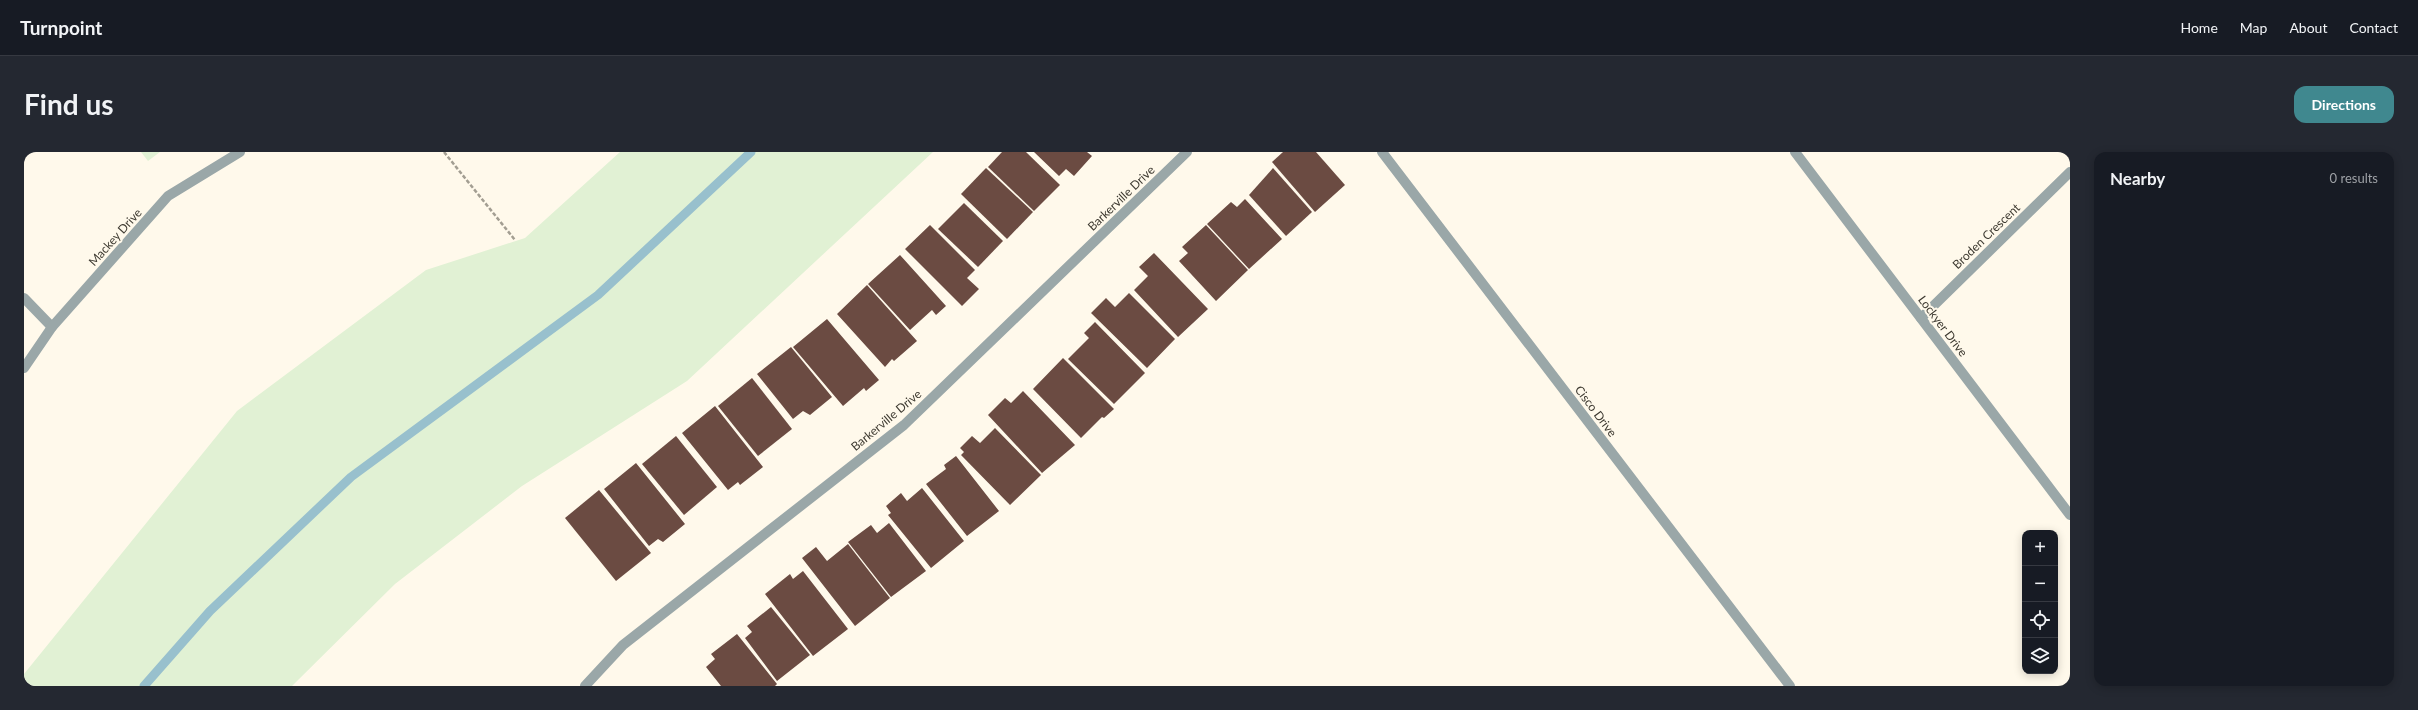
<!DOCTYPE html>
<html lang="en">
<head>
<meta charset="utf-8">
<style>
  :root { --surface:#171b24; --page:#242831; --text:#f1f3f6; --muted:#9ea1a6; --line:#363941; --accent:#40888f }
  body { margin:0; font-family:Lato,sans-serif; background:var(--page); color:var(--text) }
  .controls { position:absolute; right:12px; bottom:12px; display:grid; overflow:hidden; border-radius:8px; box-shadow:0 2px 10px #0003 }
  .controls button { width:36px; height:36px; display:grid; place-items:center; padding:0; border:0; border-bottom:1px solid var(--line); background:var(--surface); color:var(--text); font:20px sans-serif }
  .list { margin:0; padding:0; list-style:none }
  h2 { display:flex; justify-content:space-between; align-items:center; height:52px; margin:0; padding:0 16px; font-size:17px }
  h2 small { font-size:13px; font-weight:400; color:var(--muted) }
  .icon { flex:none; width:22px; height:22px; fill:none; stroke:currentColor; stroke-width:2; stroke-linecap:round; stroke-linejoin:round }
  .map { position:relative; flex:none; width:2046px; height:534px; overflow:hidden; border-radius:12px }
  header { display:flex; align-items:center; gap:24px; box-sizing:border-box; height:56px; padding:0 20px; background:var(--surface); border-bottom:1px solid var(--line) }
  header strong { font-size:19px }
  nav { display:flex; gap:22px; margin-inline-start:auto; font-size:14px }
  .intro { display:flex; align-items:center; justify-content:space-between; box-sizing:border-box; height:96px; padding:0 24px }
  h1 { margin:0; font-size:28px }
  .button { padding:10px 18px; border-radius:12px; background:var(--accent); color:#fff; font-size:14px; font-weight:700 }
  main { display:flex; gap:24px; padding:0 24px }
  aside { flex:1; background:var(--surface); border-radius:12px; box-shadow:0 2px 10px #0003 }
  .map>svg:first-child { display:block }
  .green { fill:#e1f1d4 }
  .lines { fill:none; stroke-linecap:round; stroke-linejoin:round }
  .stream { stroke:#98c0cd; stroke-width:9 }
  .building { fill:#6b4b42 }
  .path { stroke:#a39e92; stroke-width:2.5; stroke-dasharray:4 2; stroke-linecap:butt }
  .minor { stroke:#9aa7a8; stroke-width:10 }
  .labels { text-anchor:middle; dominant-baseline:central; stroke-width:4; stroke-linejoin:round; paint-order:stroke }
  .street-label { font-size:12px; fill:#3d3930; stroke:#fff9eb }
</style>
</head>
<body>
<header>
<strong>Turnpoint</strong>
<nav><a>Home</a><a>Map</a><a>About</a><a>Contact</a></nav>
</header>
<div class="intro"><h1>Find us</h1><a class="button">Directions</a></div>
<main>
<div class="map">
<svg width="2046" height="534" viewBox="0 0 2046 534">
  <rect width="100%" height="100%" fill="#fff9eb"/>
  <g class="green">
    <path d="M117 0H136L124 9Z"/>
    <path d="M596 0H909L663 229 498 334 371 432 268 534H0V522L213 259 402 118 501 86Z"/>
  </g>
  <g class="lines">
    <path class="stream" d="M120 534 186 459 327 325 574 143 727 0"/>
  </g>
  <g class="building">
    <path d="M978 0H1002L1036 33 1010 59 964 15Z"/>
    <path d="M1010 0H1063L1068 4 1050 24 1042 17 1035 24Z"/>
    <path d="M1259 0H1292L1321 33 1291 60 1248 10Z"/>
    <path d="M962 16 1009 60 983 87 937 42Z"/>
    <path d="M1249 16 1288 60 1262 84 1225 43Z"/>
    <path d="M1221 47 1258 87 1225 117 1183 72 1207 50 1213 55Z"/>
    <path d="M940 51 979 89 954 115 914 77Z"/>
    <path d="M906 73 951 118 943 126 955 137 938 154 881 97Z"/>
    <path d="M1182 73 1224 118 1192 149 1155 109 1164 101 1158 95Z"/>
    <path d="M1130 101 1184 157 1154 185 1110 138 1124 124 1115 115Z"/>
    <path d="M876 103 922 154 912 163 908 158 886 178 844 132Z"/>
    <path d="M843 133 893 189 870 209 868 207 861 215 813 162Z"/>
    <path d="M1105 141 1151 187 1123 216 1067 161 1082 146 1091 155Z"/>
    <path d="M803 167 855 228 842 239 840 236 819 254 769 195Z"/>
    <path d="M1071 170 1121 221 1090 252 1044 207 1065 186 1060 181Z"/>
    <path d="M767 195 808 245 786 263 779 259 769 267 733 222Z"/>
    <path d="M1039 206 1090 257 1080 266 1078 265 1057 286 1009 237Z"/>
    <path d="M728 226 768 277 734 304 694 254Z"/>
    <path d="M999 239 1051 293 1018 321 964 263 981 246 987 251Z"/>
    <path d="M691 254 739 315 716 333 714 330 704 338 658 281Z"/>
    <path d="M971 276 1017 323 986 353 937 303 940 300 936 296 948 284 956 291Z"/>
    <path d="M652 284 693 335 660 363 618 312Z"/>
    <path d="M932 304 975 359 943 384 902 332 922 317 920 313Z"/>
    <path d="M612 311 661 372 639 390 634 387 625 394 580 337Z"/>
    <path d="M898 336 940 389 907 416 864 363 867 361 862 354 877 341 883 349Z"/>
    <path d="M575 338 627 401 592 429 541 366Z"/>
    <path d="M865 371 902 419 867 445 824 390 847 373 853 381Z"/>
    <path d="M824 392 866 446 831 474 778 406 792 395 803 409Z"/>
    <path d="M779 419 824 477 789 504 741 442 766 422 769 427Z"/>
    <path d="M747 455 786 503 753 529 721 486 728 480 723 474Z"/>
    <path d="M713 482 753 532 751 534H697L682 515 691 507 687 502Z"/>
  </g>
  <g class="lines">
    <path class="path" d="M420 0 491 88"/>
    <g class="minor">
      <path d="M1358 0 1766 534"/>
      <path d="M1771 0 2046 363"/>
      <path d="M0 146 28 175"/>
      <path d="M1897 166 2046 20"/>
      <path d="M0 216 28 175 144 44 216 0"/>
      <path d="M561 534 599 493 880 273 1163 0"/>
    </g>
  </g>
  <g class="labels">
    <g class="street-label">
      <text transform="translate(1097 46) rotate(-44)">Barkerville Drive</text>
      <text transform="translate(1962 84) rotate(-44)">Broden Crescent</text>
      <text transform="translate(91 85) rotate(-48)">Mackey Drive</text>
      <text transform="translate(1919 174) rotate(53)">Lockyer Drive</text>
      <text transform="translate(1572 259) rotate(53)">Cisco Drive</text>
      <text transform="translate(862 268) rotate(-40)">Barkerville Drive</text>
    </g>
  </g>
</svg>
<div class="controls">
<button>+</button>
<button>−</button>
<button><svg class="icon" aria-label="locate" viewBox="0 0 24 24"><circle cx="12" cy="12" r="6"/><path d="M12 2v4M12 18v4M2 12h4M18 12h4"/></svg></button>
<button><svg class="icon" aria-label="layers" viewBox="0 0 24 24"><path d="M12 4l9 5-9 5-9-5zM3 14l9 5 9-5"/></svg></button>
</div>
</div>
<aside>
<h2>Nearby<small>0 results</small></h2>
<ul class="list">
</ul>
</aside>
</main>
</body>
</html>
